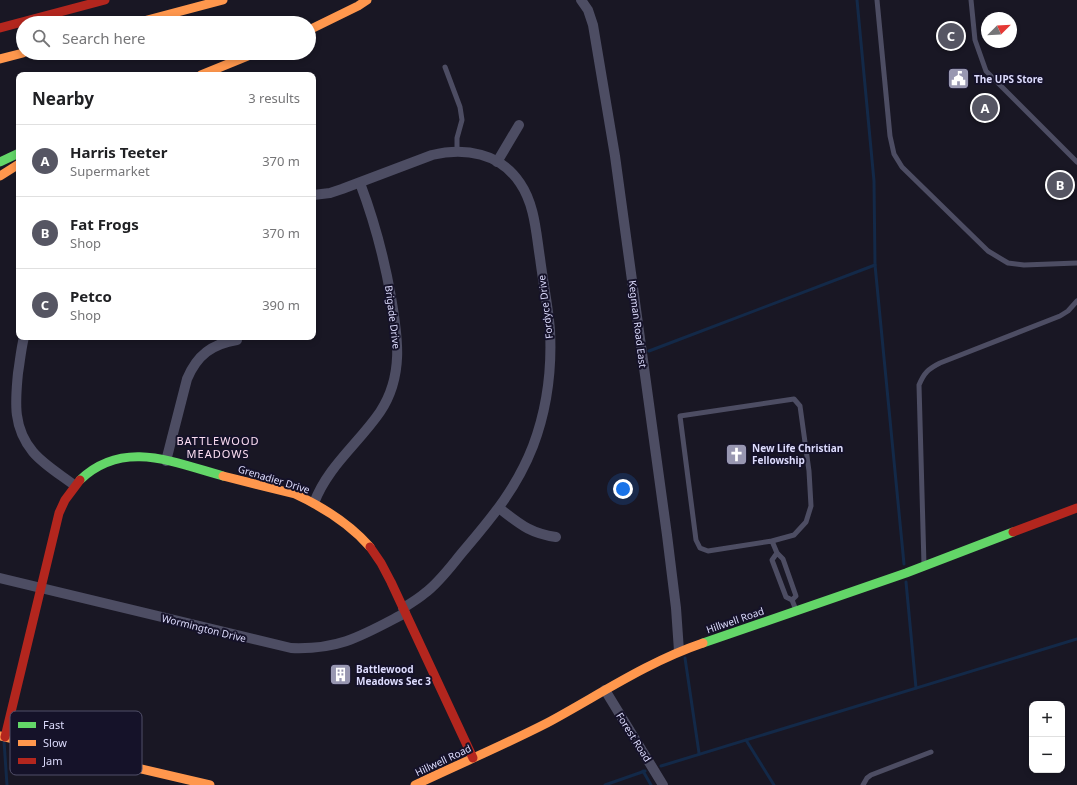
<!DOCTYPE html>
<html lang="en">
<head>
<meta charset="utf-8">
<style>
  :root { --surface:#fff; --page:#f6f6f6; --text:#202124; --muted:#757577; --line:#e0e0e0; --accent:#565663 }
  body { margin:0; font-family:"Noto Sans",sans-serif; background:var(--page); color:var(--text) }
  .controls { position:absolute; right:12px; bottom:12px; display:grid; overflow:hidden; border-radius:8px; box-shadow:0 2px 6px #0003 }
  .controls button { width:36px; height:36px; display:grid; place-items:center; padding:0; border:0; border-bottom:1px solid var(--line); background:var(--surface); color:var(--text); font:20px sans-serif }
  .compass { position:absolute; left:981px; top:12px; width:36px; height:36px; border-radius:50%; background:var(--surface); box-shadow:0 2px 6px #0003; rotate:66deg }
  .you { position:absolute; left:623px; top:489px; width:14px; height:14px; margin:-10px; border:3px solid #fff; border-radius:50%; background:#1a73e8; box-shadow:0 0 0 6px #1a73e833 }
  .badge { display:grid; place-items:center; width:26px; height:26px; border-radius:50%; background:var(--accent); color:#fff; font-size:13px; font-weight:700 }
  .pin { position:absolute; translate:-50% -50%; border:2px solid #fff; box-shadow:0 1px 4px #0006 }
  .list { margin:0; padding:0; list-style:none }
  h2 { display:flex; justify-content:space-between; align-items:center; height:52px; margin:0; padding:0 16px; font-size:17px }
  h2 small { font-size:13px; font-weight:400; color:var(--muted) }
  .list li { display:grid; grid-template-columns:26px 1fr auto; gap:12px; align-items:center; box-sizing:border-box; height:72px; padding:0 16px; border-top:1px solid var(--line) }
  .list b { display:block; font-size:15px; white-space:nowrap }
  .list p { margin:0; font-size:13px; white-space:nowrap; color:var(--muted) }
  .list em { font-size:13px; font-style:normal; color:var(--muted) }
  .icon { flex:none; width:22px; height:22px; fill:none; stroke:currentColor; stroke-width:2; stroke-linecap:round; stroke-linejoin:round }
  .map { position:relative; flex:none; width:1077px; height:785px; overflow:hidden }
  .search { position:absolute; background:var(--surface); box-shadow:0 2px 6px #0003; left:16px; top:16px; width:300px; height:44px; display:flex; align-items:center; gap:10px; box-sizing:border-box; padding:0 14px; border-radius:22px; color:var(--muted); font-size:15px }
  .panel { position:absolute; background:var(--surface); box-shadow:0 2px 6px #0003; left:16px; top:72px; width:300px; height:268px; border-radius:8px }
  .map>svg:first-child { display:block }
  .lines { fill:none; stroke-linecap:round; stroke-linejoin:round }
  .stream { stroke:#132948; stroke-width:3 }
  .lane { stroke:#4d4d63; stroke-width:5 }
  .street { stroke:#4d4d63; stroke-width:10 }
  .fast { stroke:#63d668; stroke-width:9 }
  .slow { stroke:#ff974d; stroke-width:9 }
  .jam { stroke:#b3261e; stroke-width:9 }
  .labels { text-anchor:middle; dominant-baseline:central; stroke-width:4; stroke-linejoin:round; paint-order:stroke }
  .poi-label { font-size:10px; font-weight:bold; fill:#dddcfd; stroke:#151229; text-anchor:start }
  .street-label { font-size:10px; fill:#dddcfd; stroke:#151229 }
  .neighbourhood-label { font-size:11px; letter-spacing:1px; fill:#fddef3; stroke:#151229 }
  .key { fill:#151229; stroke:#514f69; stroke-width:1 }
  .key-label { font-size:11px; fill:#dddcfd }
</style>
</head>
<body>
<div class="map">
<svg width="1077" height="785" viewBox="0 0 1077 785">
  <rect width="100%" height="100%" fill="#191724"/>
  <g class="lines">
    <g class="stream">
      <path d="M857 0 874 181 875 265 904 564"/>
      <path d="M649 351 875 265"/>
      <path d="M906 582 916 688"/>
      <path d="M685 658 699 753"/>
      <path d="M746 740 774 785"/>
      <path d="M4 741 7 785"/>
      <path d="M661 766 1077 639"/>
      <path d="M643 771 651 785"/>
      <path d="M605 785 645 771"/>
    </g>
    <g class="lane">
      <path d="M877 0 890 136 894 154 902 167 988 251 1008 263 1024 265 1077 263"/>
      <path d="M971 0 975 40 986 71 1077 162"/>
      <path d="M445 67 460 107 462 120 457 138V151"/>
      <path d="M772 541 708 551 700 548 696 540 680 416 794 399 800 406 809 471 811 506 806 522 794 535 772 541 777 553"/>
      <path d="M924 565 919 385C924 373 928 369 940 363L1060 316 1068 311 1077 301"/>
      <path d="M792 600 796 596 783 559 777 553 772 560 786 597 792 600 796 610"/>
      <path d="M863 785 867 778 871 775 931 752"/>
    </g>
    <g class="street">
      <path d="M581 0 588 10 593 25 615 156 631 273 667 535 676 608 679 651"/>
      <path d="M497 162 519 125"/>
      <path d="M313 195 330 193 342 189 432 155C465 147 500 153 520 183 535 205 536 233 540 258 543 282 548 306 550 330 552 369 547 409 533 446 517 487 494 515 466 548 453 563 441 581 425 593 418 599 411 603 403 608"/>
      <path d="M24 337C21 349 20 361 18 373 15 403 13 428 33 452 44 465 61 475 74 485"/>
      <path d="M166 461 187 379C197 355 212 344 237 340"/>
      <path d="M314 503C328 466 358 444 380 412 404 376 398 337 391 297 384 257 374 220 360 183"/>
      <path d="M499 508C520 524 529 533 556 537"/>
      <path d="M0 578 291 648C340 650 363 635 405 613"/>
      <path d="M605 690 663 785"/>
    </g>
    <g class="fast">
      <path d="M0 162 19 153"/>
      <path d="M80 480C123 439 173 462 223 476"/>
      <path d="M703 643 906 573 1013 532"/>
    </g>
    <g class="slow">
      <path d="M136 23 223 0"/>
      <path d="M309 30 358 6 367 0"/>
      <path d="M0 59 23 53"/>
      <path d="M201 75 255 53"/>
      <path d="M0 176 19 164"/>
      <path d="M223 476 295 494C323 507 349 523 370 547"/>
      <path d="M0 736 210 785"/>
      <path d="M415 785C459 764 504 745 547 723 599 695 647 662 703 643"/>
    </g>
    <g class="jam">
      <path d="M0 28 105 0"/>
      <path d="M1013 532 1077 508"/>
      <path d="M370 547 381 563 391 582 473 758"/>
      <path d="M5 737 59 513 65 500 80 480"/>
    </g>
  </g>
  <defs>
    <symbol id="civic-square" viewBox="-11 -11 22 22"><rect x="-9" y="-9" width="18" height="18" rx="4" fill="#9897b1" stroke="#151229"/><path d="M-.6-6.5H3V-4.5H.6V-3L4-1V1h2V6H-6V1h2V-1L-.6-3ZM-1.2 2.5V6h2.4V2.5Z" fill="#fff"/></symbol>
    <symbol id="church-square" viewBox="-11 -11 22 22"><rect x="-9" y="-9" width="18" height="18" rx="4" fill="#9897b1" stroke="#151229"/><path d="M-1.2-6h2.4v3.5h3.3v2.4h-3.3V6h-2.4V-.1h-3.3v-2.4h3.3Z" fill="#fff"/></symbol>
    <symbol id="building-square" viewBox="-11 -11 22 22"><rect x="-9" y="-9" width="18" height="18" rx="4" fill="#9897b1" stroke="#151229"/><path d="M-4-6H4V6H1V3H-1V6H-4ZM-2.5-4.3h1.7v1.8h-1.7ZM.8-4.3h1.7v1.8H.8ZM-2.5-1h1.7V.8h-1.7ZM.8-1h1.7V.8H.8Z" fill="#fff"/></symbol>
  </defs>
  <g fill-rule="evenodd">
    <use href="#civic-square" x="946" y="66" width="25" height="25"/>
    <use href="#church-square" x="724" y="442" width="25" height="25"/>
    <use href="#building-square" x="328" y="662" width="25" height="25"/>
  </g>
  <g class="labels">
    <g class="poi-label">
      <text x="974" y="79">The UPS Store</text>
      <text x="752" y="448">New Life Christian<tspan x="752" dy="12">Fellowship</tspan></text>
      <text x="356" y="669">Battlewood<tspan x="356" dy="12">Meadows Sec 3</tspan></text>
    </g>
    <g class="street-label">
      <text transform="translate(545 307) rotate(-97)">Fordyce Drive</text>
      <text transform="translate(393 317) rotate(83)">Brigade Drive</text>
      <text transform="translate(638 324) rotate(83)">Kegman Road East</text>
      <text transform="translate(274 479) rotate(17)">Grenadier Drive</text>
      <text transform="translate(735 620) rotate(-19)">Hillwell Road</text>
      <text transform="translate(204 628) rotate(14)">Wormington Drive</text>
      <text transform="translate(634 737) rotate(58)">Forest Road</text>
      <text transform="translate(443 760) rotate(-25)">Hillwell Road</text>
    </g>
    <g class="neighbourhood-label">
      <text x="218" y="440">BATTLEWOOD<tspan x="218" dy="13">MEADOWS</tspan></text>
    </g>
  </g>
  <rect x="10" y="711" width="132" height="64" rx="6" class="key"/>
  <rect x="18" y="722" width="18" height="6" fill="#63d668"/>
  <rect x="18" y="740" width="18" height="6" fill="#ff974d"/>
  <rect x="18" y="758" width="18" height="6" fill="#b3261e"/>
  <g class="key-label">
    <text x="43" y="729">Fast</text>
    <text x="43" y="747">Slow</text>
    <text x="43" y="765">Jam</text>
  </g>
</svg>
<div class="controls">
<button>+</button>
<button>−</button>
</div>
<svg class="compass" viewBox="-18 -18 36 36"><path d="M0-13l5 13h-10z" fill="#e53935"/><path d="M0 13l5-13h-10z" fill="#757577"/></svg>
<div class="you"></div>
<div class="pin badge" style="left:985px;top:108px">A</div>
<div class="pin badge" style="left:1060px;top:185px">B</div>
<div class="pin badge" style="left:951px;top:36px">C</div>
<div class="search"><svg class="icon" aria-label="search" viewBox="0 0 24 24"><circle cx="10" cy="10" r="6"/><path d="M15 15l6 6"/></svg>Search here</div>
<section class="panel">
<h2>Nearby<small>3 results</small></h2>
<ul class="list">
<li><span class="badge">A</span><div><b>Harris Teeter</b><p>Supermarket</p></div><em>370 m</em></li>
<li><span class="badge">B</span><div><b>Fat Frogs</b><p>Shop</p></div><em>370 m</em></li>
<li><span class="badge">C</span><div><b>Petco</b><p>Shop</p></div><em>390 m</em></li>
</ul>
</section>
</div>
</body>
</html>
